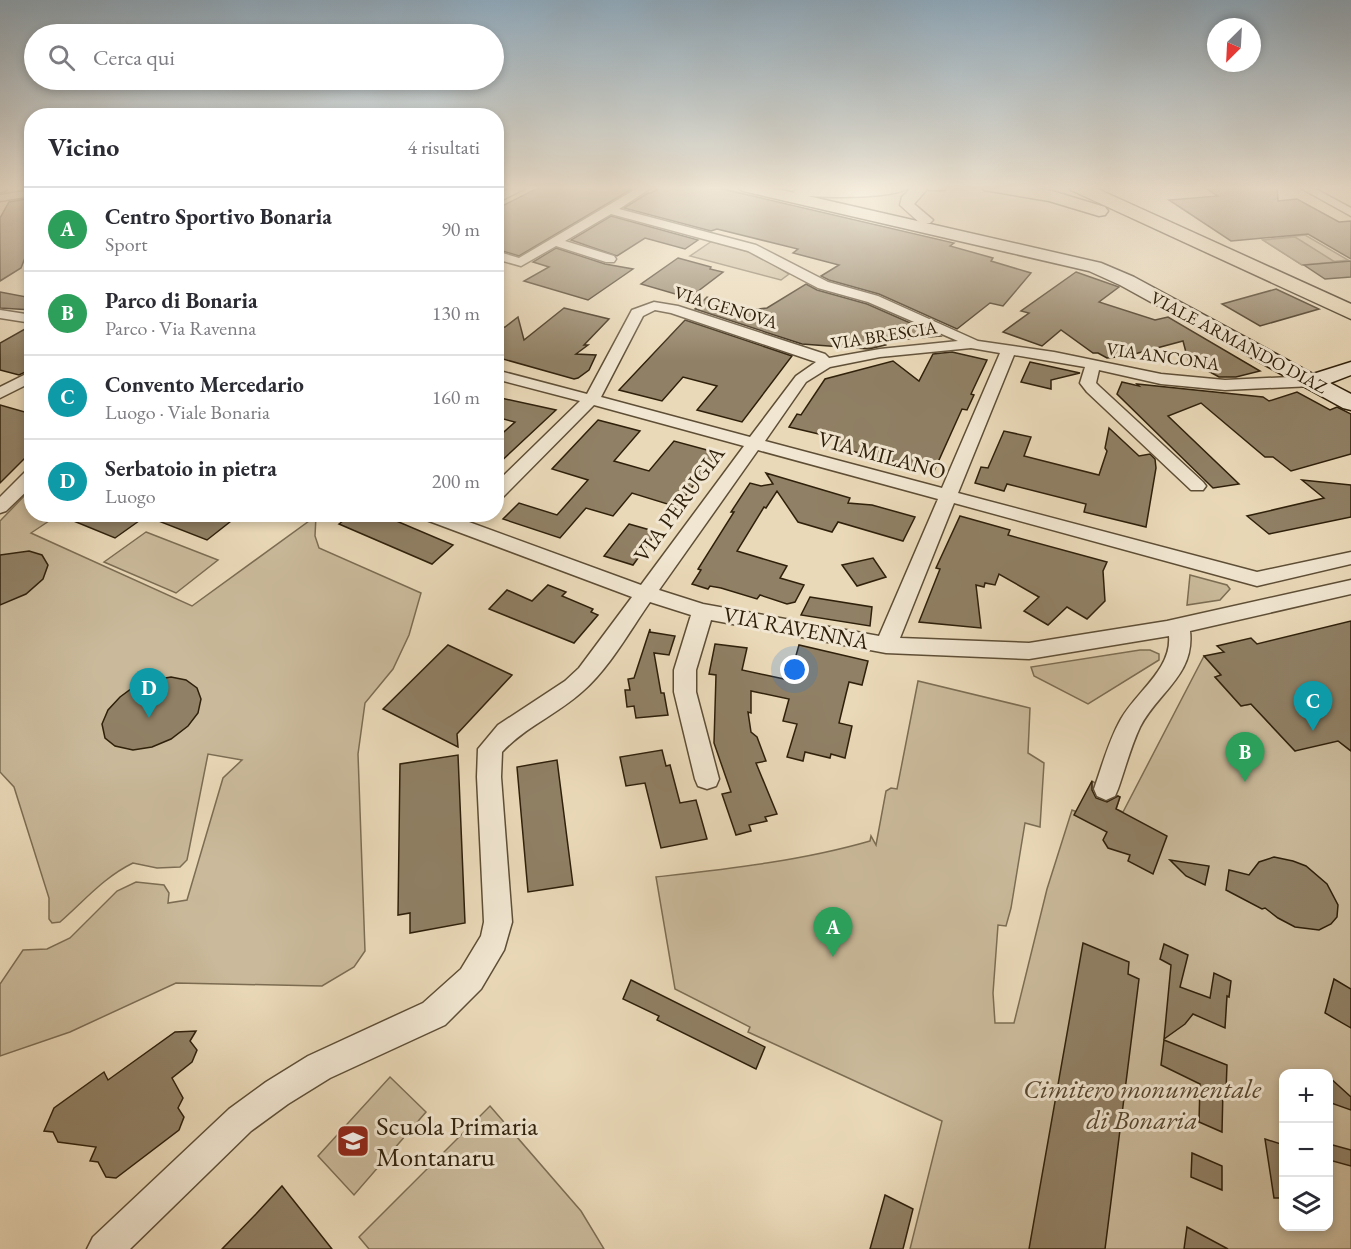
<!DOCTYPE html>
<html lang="it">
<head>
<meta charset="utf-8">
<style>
  :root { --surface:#fff; --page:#f7f7f7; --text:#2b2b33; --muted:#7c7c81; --line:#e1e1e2; --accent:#0f766e }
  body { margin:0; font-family:"EB Garamond",serif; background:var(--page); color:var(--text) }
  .controls { position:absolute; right:18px; bottom:18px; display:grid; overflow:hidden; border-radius:12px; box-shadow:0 3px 9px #0003 }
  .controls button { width:54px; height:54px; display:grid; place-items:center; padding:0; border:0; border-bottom:2px solid var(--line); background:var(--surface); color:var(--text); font:30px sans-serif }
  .compass { position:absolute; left:1207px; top:18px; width:54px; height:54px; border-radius:50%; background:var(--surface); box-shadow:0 3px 9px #0003; rotate:204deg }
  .you { position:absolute; left:795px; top:670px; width:21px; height:21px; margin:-15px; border:4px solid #fff; border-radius:50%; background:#1a73e8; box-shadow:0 0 0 9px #1a73e833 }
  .badge { display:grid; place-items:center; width:39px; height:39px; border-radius:50%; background:var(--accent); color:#fff; font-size:20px; font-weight:700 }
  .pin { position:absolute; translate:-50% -50px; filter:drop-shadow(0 2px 3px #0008) }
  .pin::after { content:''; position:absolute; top:32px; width:21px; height:18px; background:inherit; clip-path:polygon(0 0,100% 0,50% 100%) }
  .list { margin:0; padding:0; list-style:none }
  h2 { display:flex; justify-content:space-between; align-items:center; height:78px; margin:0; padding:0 24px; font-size:26px }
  h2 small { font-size:20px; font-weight:400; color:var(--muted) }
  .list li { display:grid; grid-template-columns:39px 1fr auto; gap:18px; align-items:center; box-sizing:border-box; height:84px; padding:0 24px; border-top:2px solid var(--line) }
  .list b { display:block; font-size:22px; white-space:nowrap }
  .list p { margin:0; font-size:20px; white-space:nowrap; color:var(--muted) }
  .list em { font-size:20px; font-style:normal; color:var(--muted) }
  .icon { flex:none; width:33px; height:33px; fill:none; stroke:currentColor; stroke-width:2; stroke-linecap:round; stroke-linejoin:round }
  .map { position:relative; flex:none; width:1351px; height:1249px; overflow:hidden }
  .search { position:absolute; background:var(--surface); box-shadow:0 3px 9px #0003; left:24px; top:24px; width:480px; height:66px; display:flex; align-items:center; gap:15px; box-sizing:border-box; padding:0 21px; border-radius:33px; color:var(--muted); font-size:22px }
  .panel { position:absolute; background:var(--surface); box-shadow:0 3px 9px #0003; left:24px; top:108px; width:480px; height:414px; border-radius:24px }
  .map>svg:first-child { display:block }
  .green { fill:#caba9b; stroke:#7c6d53; stroke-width:1.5; fill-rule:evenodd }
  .water { fill:#aa9a7d; stroke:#79694f; stroke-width:1.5 }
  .building { fill:#908065; stroke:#2f200b; stroke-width:1.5 }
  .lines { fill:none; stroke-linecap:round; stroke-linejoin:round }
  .minor-casing { stroke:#5e4e36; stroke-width:3 }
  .tertiary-casing { stroke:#5e4e36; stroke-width:3 }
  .secondary-casing { stroke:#2f200b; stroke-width:3 }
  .trunk-casing { stroke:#2f200b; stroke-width:3 }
  .minor { fill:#f1e6d1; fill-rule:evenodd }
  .tertiary { fill:#f1e6d1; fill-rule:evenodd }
  .secondary { fill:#f1e6d1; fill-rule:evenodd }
  .trunk { fill:#ead9b8; fill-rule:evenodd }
  .labels { text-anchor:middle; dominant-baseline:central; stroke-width:6; stroke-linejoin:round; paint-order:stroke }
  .far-street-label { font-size:18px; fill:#2f200b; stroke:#f1e6d1 }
  .street-label { font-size:22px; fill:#2f200b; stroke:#f1e6d1 }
  .near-park-label { font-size:27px; font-style:italic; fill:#56462f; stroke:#f1e6d1 }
  .near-poi-label { font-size:27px; fill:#2f200b; stroke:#f1e6d1; text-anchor:start }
</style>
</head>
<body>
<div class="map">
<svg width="1351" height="1249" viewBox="0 0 1351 1249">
  <rect width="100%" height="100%" fill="#ead9b8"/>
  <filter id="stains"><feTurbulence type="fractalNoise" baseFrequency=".00333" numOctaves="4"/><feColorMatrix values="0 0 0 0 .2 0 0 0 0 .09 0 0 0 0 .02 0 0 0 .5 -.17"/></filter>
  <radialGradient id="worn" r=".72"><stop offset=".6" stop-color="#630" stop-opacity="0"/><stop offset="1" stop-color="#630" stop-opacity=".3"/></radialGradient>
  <g class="green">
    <path d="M1305 235 1348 260 1302 265 1263 240Z"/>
    <path d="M712 241 756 254 789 274 781 280 690 256Z"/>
    <path d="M31 489 32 514 58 515 31 533 192 606 316 516 315 536 319 548 421 593 409 635 393 669 365 703 358 754 365 951 354 967 322 986 176 983 70 1032 0 1056V984L23 950 47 949 70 938 117 891 136 882 164 885 169 893 168 903 187 900 223 778 242 760 208 754 187 860 180 867 157 868 133 863C104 877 84 901 60 922L52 923 49 919V898L14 787 0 772V521Z"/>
    <path d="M146 532 218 560 176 593 104 562Z"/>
    <path d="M1190 575 1227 585 1230 589 1220 600 1187 605Z"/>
    <path d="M1140 650H1150L1159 654V660L1088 704 1034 676 1031 667Z"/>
    <path d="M1204 656 1221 675 1215 677 1241 706 1251 704 1295 751 1328 733 1351 751V1249H910L942 1121 748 1032 750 1027 675 989 656 877C727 869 801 861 870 841L871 836 876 845 886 791 891 788 897 789 918 681 1030 708 1028 753 1044 763 1040 827 1025 823 1011 908 1006 926 998 925 993 993 995 1023H1014L1047 889 1072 810 1080 813 1092 781 1120 797 1116 809 1123 812ZM1284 1074H1328V1226H1284Z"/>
    <path d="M390 1077 426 1112 354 1195 318 1156Z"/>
    <path d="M490 1106 581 1211 604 1249H369L359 1237Z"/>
  </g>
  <path class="water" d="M1295 237 1335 262 1302 265 1263 240Z"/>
  <g class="building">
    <path d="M542 186H620L632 189 519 256 496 249V209Z"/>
    <path d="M664 186H710L954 243 950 246 993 258 991 261 1031 273 1003 306 990 303 957 329 879 294 829 280 821 276 839 265 793 253 798 249 717 229 711 231 624 208 648 193H651Z"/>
    <path d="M1202 186H1277L1278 201 1297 199 1339 222 1351 221V259L1308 234 1231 241 1169 200 1218 196Z"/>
    <path d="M32 198V240L21 268 0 281V218L9 202Z"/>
    <path d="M611 216 698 240 685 249 645 238 617 256 571 240Z"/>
    <path d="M556 248 605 264 633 269 588 300 524 281 549 267 533 262Z"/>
    <path d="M678 258 711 267 710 269 723 272 689 298 641 284Z"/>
    <path d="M1351 261V277L1325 279 1304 265Z"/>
    <path d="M1076 272 1119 287 1099 302 1155 320 1168 317 1260 371 1236 377H1219L1188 360 1183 341 1127 356 1107 358 1098 353H1093L1061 330 1042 346 1003 332 1029 313 1021 311Z"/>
    <path d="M806 284 817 290 867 304 940 336 886 341V345L869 349 802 344 695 309 707 297 751 310 767 308Z"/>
    <path d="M1276 289 1319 309 1260 326 1222 304Z"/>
    <path d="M0 292 32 298V310L0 308Z"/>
    <path d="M564 308 609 319 584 345H588L576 354 596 355 589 370 578 378 574 379 496 357V329L505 327 518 317 524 340Z"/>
    <path d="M685 320 792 356 742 422 697 410 717 386 683 377 662 401 619 390Z"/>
    <path d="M32 325V369L19 375 0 370V343Z"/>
    <path d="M952 352 987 360 971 394 974 395 967 410 962 409 934 471 835 447 840 439 789 427 797 414 801 415 825 379 893 361 919 381 933 354Z"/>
    <path d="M1030 362 1080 373 1051 380V389L1021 382Z"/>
    <path d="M1122 382 1139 386 1137 384 1263 397 1269 401 1297 392 1330 410 1337 407 1351 414V454L1291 471 1273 457H1265L1201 403 1168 416 1239 484 1213 488 1117 394Z"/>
    <path d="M496 397 556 410 496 466V439L515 422 496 417Z"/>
    <path d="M0 405 32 414V451L0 483Z"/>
    <path d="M598 420 640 431 614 461 649 471 674 441 718 453 677 507 632 493 613 516 586 508 560 538 503 519 519 503 557 515 588 480 552 469Z"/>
    <path d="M1109 428 1139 456 1150 454 1155 459 1156 468 1146 527 1084 512 1086 504 1007 484 1004 491 975 483 981 467 988 468 1004 431 1031 437 1024 456 1099 475 1107 451 1105 448Z"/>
    <path d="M766 473 850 498 848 503 872 505 915 517 903 541 838 522 832 532 798 522 777 491 766 508 764 507 737 551 787 566 780 578 804 585 795 602 787 604 760 595 757 599 721 588 710 586 708 589 692 584 701 570 698 569 734 512H731L750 483 761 486 773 484Z"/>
    <path d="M1302 480 1351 485V517L1269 534 1247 516 1324 498Z"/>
    <path d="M146 514H240L207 540 146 516 115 538 59 515Z"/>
    <path d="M352 514H380L453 545 432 564 339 524Z"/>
    <path d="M960 516 1010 530 1008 535 1107 562 1103 571 1105 601 1087 619 1067 607 1048 625 1024 611 1039 597 999 574 995 585 985 583 984 587 976 585 981 628 919 622 940 569 936 568Z"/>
    <path d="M629 524 657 532 633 565 604 556Z"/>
    <path d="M29 551 42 555 48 565 43 579 26 594 0 605V555Z"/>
    <path d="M873 558 886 577 857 586 842 565Z"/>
    <path d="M548 585 566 592 562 596 593 609 591 612 598 615 574 643 489 609 507 590 532 601Z"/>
    <path d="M810 597 872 607 870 626 801 615Z"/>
    <path d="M1351 621V751L1338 741 1295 751 1251 704 1241 706 1215 677 1221 675 1204 656 1224 652 1217 646 1251 638 1257 644Z"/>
    <path d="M650 629V632L675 636 669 655 654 653 661 693H664L668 715 636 718 634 706 627 707 625 690H630L628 679 634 678Z"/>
    <path d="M715 644 747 648 742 670 789 680 799 645 868 661 862 685 849 682 846 694 839 723 852 726 845 758 831 754 830 758 805 752 803 761 787 757 797 724 783 721 789 699 751 691V713L748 712 751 732 757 737 766 761 756 763 777 814 765 817 767 821 749 825 751 831 736 835 722 794 731 792 714 743 716 675 709 674Z"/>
    <path d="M448 645 512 675 457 734 458 747 383 709Z"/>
    <path d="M171 677 186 680 197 688 201 699 198 713 188 726 171 739 152 747 133 750 115 746 105 738 102 724 108 710 120 697 135 686 154 680Z"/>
    <path d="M662 750 666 766 670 765 680 803 696 800 707 839 661 848 645 783 626 786 620 757Z"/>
    <path d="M458 755 465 923 410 933V913L398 915 400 764Z"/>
    <path d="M557 760 573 885 528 892 517 767Z"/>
    <path d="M1092 781V790L1096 798 1107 802 1118 796 1120 797 1116 809 1167 836 1153 874 1128 861 1130 855 1108 848 1103 840 1107 832 1074 815Z"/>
    <path d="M1274 857 1293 861 1306 866 1327 884 1338 905 1337 917 1331 924 1319 930 1295 927 1278 918 1265 908 1262 909 1226 890 1229 870 1249 875 1259 862Z"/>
    <path d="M1170 860 1209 866 1205 885 1186 876Z"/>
    <path d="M1083 943 1129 962 1128 974 1139 979 1105 1249H1029Z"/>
    <path d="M1164 944 1188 955 1180 987 1210 998 1214 973 1231 981 1229 997 1227 996 1225 1028 1193 1014 1185 1024 1164 1039 1171 965 1160 959Z"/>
    <path d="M1334 979 1351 989V1028L1325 1013Z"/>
    <path d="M631 980 765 1047 756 1069 657 1020 659 1016 623 999Z"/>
    <path d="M196 1031 190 1041 197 1050 192 1062 172 1078 183 1098 178 1108 184 1117 179 1130 116 1178 106 1177 98 1162 90 1161 96 1147 58 1142 53 1132 44 1131 54 1108 104 1072 108 1080 175 1032Z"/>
    <path d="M1164 1040 1227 1065 1226 1090 1223 1089 1222 1132 1199 1122 1200 1084 1161 1065Z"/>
    <path d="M1329 1077 1351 1097V1110L1331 1103 1329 1097Z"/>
    <path d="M1265 1139 1284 1145V1198H1274Z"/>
    <path d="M1329 1144 1351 1150V1166L1329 1160Z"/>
    <path d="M1192 1153 1222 1166V1190L1191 1177Z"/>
    <path d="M282 1186 332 1249H222L256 1214Z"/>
    <path d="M885 1195 913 1209 903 1249H870Z"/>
    <path d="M1187 1227 1228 1249H1184Z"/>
  </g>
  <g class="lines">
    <defs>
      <g id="minor">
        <path d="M516 186H530L496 203V195Z"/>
        <path d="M641 186H654L619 209 756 245 828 282 878 296 978 341 1054 352 1161 374 1225 380 1313 376 1321 381 1313 386 1225 390 1161 384 1099 370 1096 383 1099 386 1203 482 1206 486 1203 490H1191L1087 392 1080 383 1085 367 1014 355 958 493 1257 572 1351 552V564L1257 586 954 503 900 638 1029 643 1167 621 1351 580V594L1190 631C1195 675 1158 692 1140 727 1131 746 1125 769 1118 789L1115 796 1106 800 1097 796 1094 789C1102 766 1109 740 1121 719 1136 692 1172 669 1169 636L1029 659 886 653 711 620 696 670V692L719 779 716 786 707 789 698 786 695 779 674 692V670L691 615 650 602C629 632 610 667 583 691 558 714 525 727 502 752L501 777 512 922 504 950 481 989 445 1025 330 1078 288 1104 251 1131 130 1249H87L93 1237 229 1109 266 1082 308 1056 423 1003 461 969 481 936 484 922 477 777 478 749 498 725 565 681 579 668 632 597 421 518 419 514H447L641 585 744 446 594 405 502 498 496 499V483L580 401 496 379V370L587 394 632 310 654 302 678 306 825 354 829 358 880 349 958 341 868 302 818 288 748 251 611 214 565 241 614 256 616 259 614 262H606L556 246 521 266 496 259V251L519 258ZM655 310 671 313 816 362 796 376 750 437 601 397 643 316ZM971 348 1000 353 942 488 765 441 806 382 830 367 880 357ZM758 450 938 499 879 636 703 604 659 590Z"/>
        <path d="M1297 186H1310L1351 208V216Z"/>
        <path d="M32 190V196L0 201V195Z"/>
        <path d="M0 310 32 315V323L0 318Z"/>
        <path d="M32 371V382L0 398V387Z"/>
        <path d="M32 470V486L6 511 0 513V497L26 471Z"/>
      </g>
      <g id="tertiary">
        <path d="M0 186H9L5 191 0 192Z"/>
        <path d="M875 186H911C897 200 822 197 800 196L793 192 800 188 858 189Z"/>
        <path d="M913 186 929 187 914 204 933 220 930 223H920L900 205 902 197Z"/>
      </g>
      <path id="secondary" d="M735 186H764L1101 263 1134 277 1313 374 1351 362V375L1330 383 1351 394V410L1343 408 1120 285 1089 271 743 191Z"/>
      <g id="trunk">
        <path d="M926 186H947L944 190H929Z"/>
        <path d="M981 186H1023L1052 191 1105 207 1108 211 1105 215 1099 216 1049 201 984 190Z"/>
        <path d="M1068 186H1091L1351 304V319L1071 190Z"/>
      </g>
    </defs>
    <use href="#minor" class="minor-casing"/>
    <use href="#tertiary" class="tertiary-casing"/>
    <use href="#secondary" class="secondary-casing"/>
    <use href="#trunk" class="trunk-casing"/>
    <use href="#minor" class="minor"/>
    <use href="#tertiary" class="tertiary"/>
    <use href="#secondary" class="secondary"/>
    <use href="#trunk" class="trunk"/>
  </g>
  <linearGradient id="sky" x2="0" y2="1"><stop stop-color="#8faabd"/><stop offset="0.52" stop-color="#f6eedf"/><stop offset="1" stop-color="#f6eedf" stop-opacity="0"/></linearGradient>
  <rect width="1351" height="361" fill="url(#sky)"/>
  <defs>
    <symbol id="school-square" viewBox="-11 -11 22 22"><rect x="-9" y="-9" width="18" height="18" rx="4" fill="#8f2418" stroke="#f1e6d1"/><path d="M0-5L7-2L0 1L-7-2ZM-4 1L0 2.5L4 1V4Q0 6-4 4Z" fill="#fff"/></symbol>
  </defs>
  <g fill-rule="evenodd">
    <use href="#school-square" x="334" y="1122" width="38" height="38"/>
  </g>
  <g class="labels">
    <g class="far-street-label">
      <text transform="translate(726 307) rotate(17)">VIA GENOVA</text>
      <text transform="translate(884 335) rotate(-9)">VIA BRESCIA</text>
      <text transform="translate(1239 342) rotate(28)">VIALE ARMANDO DIAZ</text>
      <text transform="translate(1163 356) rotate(8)">VIA ANCONA</text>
    </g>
    <g class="street-label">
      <text transform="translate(882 455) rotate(15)">VIA MILANO</text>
      <text transform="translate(679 504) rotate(-54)">VIA PERUGIA</text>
      <text transform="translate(796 628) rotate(11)">VIA RAVENNA</text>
    </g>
    <g class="near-park-label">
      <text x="1142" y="1088">Cimitero monumentale<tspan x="1142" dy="31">di Bonaria</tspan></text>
    </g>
    <g class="near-poi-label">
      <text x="376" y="1125">Scuola Primaria<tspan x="376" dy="31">Montanaru</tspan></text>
    </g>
  </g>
  <rect width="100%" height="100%" filter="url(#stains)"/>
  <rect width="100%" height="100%" fill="url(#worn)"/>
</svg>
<div class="controls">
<button>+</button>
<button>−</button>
<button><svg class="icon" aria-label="layers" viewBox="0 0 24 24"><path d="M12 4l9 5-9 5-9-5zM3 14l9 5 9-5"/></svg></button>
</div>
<svg class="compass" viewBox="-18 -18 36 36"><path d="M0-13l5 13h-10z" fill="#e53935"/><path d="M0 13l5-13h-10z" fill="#7c7c81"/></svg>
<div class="you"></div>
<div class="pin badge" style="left:833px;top:957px;background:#2e9e5b">A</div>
<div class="pin badge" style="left:1245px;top:782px;background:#2e9e5b">B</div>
<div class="pin badge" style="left:1313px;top:731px;background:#0f9aa8">C</div>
<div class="pin badge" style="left:149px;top:718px;background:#0f9aa8">D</div>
<div class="search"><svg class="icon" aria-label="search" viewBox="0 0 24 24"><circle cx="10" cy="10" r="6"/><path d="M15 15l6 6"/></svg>Cerca qui</div>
<section class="panel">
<h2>Vicino<small>4 risultati</small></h2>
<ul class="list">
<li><span class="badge" style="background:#2e9e5b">A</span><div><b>Centro Sportivo Bonaria</b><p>Sport</p></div><em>90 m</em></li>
<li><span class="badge" style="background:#2e9e5b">B</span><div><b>Parco di Bonaria</b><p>Parco · Via Ravenna</p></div><em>130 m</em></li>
<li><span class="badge" style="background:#0f9aa8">C</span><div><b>Convento Mercedario</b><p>Luogo · Viale Bonaria</p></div><em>160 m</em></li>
<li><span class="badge" style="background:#0f9aa8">D</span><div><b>Serbatoio in pietra</b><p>Luogo</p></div><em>200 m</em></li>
</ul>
</section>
</div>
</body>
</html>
